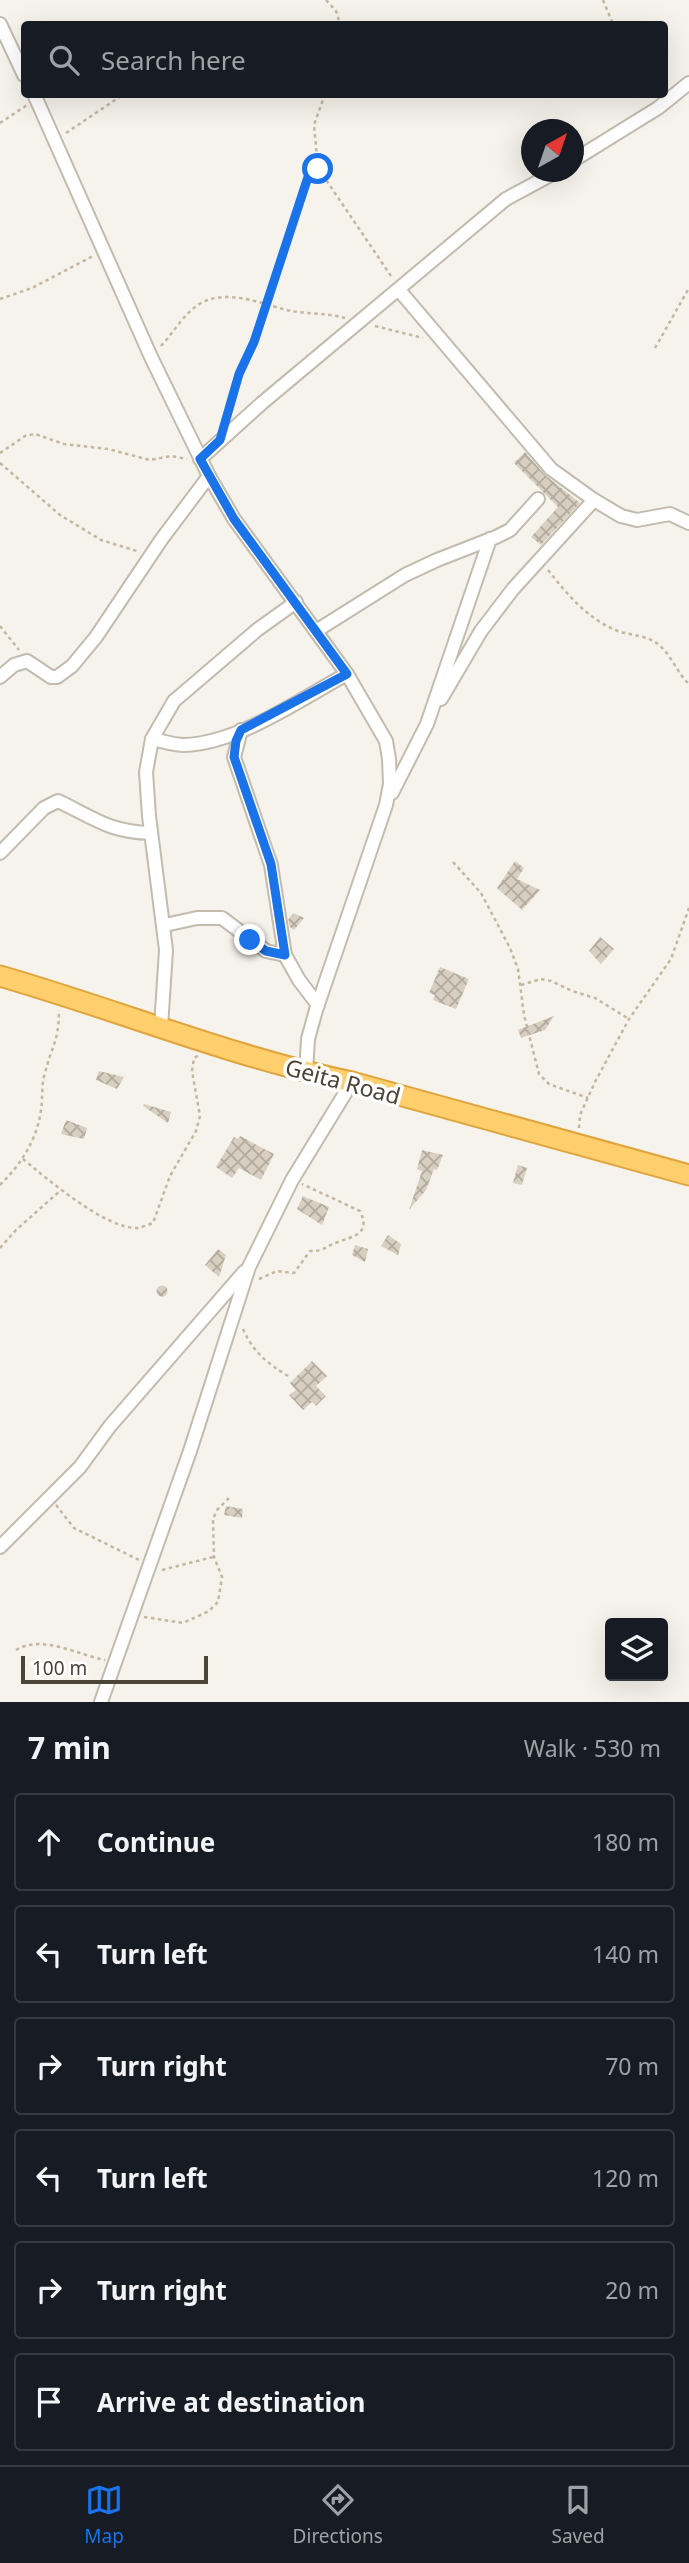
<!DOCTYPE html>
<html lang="en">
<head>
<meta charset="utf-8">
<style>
  :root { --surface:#171b24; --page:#20242c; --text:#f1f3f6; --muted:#9ea1a6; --line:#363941; --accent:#1a73e8 }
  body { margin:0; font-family:"Noto Sans",sans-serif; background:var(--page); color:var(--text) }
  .controls { position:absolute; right:21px; bottom:21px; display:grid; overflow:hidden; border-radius:7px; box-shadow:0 7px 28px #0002 }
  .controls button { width:63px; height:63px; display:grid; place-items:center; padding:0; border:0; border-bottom:2px solid var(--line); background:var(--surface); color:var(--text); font:35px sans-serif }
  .compass { position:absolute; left:521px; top:119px; width:63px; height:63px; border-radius:50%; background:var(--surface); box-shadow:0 7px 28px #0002; rotate:40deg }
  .scale { position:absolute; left:21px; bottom:18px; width:187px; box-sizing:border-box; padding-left:7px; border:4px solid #4b4439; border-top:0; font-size:19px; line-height:24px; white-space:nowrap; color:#4b4439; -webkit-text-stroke:5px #fff; paint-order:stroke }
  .stop { position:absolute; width:21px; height:21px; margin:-16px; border:5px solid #1a73e8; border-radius:50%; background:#fff }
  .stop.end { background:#1a73e8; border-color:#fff; box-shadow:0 2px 7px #0008 }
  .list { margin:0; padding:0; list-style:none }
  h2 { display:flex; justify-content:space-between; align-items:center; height:91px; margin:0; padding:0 28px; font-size:30px }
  h2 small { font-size:23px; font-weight:400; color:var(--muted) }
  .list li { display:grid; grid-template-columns:46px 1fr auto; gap:21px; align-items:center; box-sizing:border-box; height:98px; margin:0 14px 14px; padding:0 14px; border:2px solid var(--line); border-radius:7px }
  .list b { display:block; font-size:26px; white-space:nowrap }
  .list em { font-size:23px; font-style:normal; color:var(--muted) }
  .icon { flex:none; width:38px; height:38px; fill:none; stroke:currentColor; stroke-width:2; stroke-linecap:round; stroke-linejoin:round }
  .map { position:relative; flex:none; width:689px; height:1702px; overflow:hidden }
  .search { position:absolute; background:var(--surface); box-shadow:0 7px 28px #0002; left:21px; right:21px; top:21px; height:77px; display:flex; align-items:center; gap:18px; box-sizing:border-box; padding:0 24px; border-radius:7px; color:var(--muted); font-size:26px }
  .sheet { height:763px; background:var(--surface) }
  nav { display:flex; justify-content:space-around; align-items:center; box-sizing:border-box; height:98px; border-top:2px solid var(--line); background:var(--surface); font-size:19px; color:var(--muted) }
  nav a { display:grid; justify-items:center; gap:4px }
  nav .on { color:var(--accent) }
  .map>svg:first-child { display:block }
  .building { fill:url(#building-cross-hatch) }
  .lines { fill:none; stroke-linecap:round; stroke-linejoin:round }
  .minor-casing { stroke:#c2bbae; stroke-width:16 }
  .highway-casing { stroke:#e0a43c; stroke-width:23 }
  .path { stroke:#c4b79f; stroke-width:2.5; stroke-dasharray:3.5 3.5; stroke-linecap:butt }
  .minor { stroke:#fff; stroke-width:12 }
  .highway { stroke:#ffcf6e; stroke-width:19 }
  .route { stroke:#1a73e8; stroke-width:9 }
  .labels { text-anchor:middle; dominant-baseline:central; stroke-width:7; stroke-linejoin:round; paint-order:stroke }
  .street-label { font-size:23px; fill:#4b4439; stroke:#fff }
</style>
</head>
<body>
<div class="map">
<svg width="689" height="1702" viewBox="0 0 689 1702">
  <defs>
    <pattern id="building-cross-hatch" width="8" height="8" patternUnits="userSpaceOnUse" patternTransform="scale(1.75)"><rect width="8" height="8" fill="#d8cfc1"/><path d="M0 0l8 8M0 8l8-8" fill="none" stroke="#b1aa9e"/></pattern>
  </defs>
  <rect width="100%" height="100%" fill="#f6f3ec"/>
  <g class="building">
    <path d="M525 452 545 475 580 503 541 545 531 537 558 507 514 463Z"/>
    <path d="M515 861 524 868 517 879 540 890 522 910 497 888Z"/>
    <path d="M293 913 304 918 294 930 290 927 288 920Z"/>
    <path d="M600 937 614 949 601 964 589 951Z"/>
    <path d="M440 967 469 979 456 1009 433 1000 435 995 429 993Z"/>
    <path d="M554 1016 545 1030 521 1038 518 1030Z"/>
    <path d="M99 1071 124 1077 117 1089 96 1080Z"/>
    <path d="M144 1104 171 1112 168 1123 143 1106Z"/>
    <path d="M66 1120 87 1128 84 1139 61 1134Z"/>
    <path d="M240 1136 274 1154 261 1180 239 1168 232 1178 216 1167 234 1137 238 1139Z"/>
    <path d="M422 1150 443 1155 437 1170 434 1169 426 1190 409 1210 422 1171 417 1169Z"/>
    <path d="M518 1165 527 1168 522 1185 513 1183Z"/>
    <path d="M303 1196 329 1207 322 1225 297 1209Z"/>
    <path d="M388 1235 401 1244 398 1255 381 1246Z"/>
    <path d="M355 1245 368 1249 365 1262 352 1255Z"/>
    <path d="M218 1249 226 1255 219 1277 205 1265Z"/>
    <circle cx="162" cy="1291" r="5.5"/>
    <path d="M312 1361 327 1376 316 1386 326 1396 316 1406 312 1402 303 1410 289 1395 296 1390 290 1383Z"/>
    <path d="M226 1506 243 1509 242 1518 224 1515Z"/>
  </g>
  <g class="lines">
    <defs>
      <g id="minor">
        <path d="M0 24 24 75"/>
        <path d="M34 94 151 357 209 476 234 519 347 674 386 741 389 759 390 784 386 805 316 1010 308 1039 306 1072"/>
        <path d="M574 160 658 108 689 83"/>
        <path d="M399 290 551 469 594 500 621 516 637 520 670 514 689 523"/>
        <path d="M200 459 262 403 506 199 556 172"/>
        <path d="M316 631 405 575 437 560 496 537 510 530 538 499"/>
        <path d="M0 677 14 665 27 661 51 677H57L72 666 96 637 161 540 209 476"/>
        <path d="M441 699 481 631 513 589 594 500"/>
        <path d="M241 730 234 757 271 865 285 955 299 980 318 1005"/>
        <path d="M152 739C162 741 174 745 184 745 239 743 299 700 347 674"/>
        <path d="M392 793 427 724 490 539"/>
        <path d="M0 853 44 808 58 801C94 818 109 832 151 833"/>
        <path d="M165 925 197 918H222L266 951 285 955"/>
        <path d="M161 1027 166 950 149 816 146 772 152 739 174 701 257 630 296 602"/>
        <path d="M0 1547 80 1467 110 1426 244 1272"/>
        <path d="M101 1702 190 1451 249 1267 292 1180 352 1082"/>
      </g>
      <path id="highway" d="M0 976C118 1010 232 1057 352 1082L689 1175"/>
    </defs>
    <use href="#minor" class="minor-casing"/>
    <use href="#highway" class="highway-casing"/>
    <g class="path">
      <path d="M326 0 336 11 340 24"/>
      <path d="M603 0 613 24"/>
      <path d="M325 94 314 125 318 168 393 279"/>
      <path d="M0 123 27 105"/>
      <path d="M66 133 124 94"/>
      <path d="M0 299 32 288 93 256"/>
      <path d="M375 326 423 338"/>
      <path d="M161 346C174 332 184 313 201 303 229 288 264 305 291 311 309 314 327 313 345 318"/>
      <path d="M655 348 689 288"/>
      <path d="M225 419 239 374 255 342 263 317 308 177 317 161"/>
      <path d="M0 453 25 436 35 434 64 444 108 449 150 460 171 456 187 459"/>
      <path d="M0 463 60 515 101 540 140 552"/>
      <path d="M548 570C567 594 585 616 613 629 627 636 647 634 659 645 672 656 677 673 689 684"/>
      <path d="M0 626 19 650"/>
      <path d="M453 862 481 893 510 948 518 969 524 1015 539 1074 549 1084 588 1098"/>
      <path d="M521 985 541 979 551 981 572 991 595 998 629 1019"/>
      <path d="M579 1128 580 1115 595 1082 629 1019 671 959 689 908"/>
      <path d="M23 1159C47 1179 106 1229 137 1228 142 1227 148 1225 153 1223L170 1176 196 1131 200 1116 192 1071 194 1058 199 1055"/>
      <path d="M0 1185C21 1164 37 1140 41 1110 43 1098 41 1085 45 1073 52 1045 59 1041 59 1010"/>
      <path d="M0 1248 16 1230 61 1190"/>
      <path d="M259 1279 277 1271 294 1273 310 1251C321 1252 327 1246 338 1242 354 1236 371 1234 360 1211L302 1184"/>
      <path d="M243 1329C253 1352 267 1363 288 1376"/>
      <path d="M56 1505 74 1528 139 1560"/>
      <path d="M162 1570 213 1557"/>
      <path d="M144 1617 183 1623 209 1611 218 1602 222 1577 214 1557 213 1519 217 1510 229 1498"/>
      <path d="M16 1650C42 1634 78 1655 105 1660"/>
    </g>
    <use href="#minor" class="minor"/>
    <use href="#highway" class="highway"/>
  </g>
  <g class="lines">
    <path class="route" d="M250 940 266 951 285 955 271 864 234 757 236 741 241 730 347 674 234 519 200 459 220 440 239 374 254 342 308 177 317 161 318 169"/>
  </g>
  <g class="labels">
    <g class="street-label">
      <text transform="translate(343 1081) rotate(15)">Geita Road</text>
    </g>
  </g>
</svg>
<div class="controls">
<button><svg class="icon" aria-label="layers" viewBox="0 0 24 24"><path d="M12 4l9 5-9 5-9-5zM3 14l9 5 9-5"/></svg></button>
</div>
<svg class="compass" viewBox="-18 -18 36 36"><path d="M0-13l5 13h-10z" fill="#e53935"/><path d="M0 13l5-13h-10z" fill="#9ea1a6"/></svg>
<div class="scale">100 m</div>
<div class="stop" style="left:318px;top:169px"></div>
<div class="stop end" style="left:250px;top:940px"></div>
<div class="search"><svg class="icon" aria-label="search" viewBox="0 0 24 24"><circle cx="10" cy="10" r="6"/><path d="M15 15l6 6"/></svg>Search here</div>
</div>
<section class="sheet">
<h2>7 min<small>Walk · 530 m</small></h2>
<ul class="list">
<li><svg class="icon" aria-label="ahead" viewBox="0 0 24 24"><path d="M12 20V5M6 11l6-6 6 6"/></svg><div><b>Continue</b></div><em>180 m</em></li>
<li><svg class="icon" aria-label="left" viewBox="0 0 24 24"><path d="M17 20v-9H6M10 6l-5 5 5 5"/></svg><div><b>Turn left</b></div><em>140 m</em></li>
<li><svg class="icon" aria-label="right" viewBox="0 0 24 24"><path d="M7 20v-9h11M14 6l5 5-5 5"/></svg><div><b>Turn right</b></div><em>70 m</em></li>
<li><svg class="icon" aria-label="left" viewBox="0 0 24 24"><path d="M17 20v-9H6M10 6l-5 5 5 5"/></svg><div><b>Turn left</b></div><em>120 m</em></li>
<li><svg class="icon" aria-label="right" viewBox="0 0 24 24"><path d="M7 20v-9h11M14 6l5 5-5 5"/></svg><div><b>Turn right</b></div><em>20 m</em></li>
<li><svg class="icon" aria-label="arrive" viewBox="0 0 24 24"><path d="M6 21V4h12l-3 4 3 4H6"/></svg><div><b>Arrive at destination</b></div></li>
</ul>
</section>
<nav>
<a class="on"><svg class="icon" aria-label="map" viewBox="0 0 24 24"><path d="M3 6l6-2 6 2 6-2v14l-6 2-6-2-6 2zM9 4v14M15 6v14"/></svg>Map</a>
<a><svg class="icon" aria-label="directions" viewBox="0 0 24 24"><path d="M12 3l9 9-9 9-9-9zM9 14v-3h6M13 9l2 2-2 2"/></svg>Directions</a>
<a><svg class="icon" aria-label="saved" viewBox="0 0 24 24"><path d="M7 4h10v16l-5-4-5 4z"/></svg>Saved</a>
</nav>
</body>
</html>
